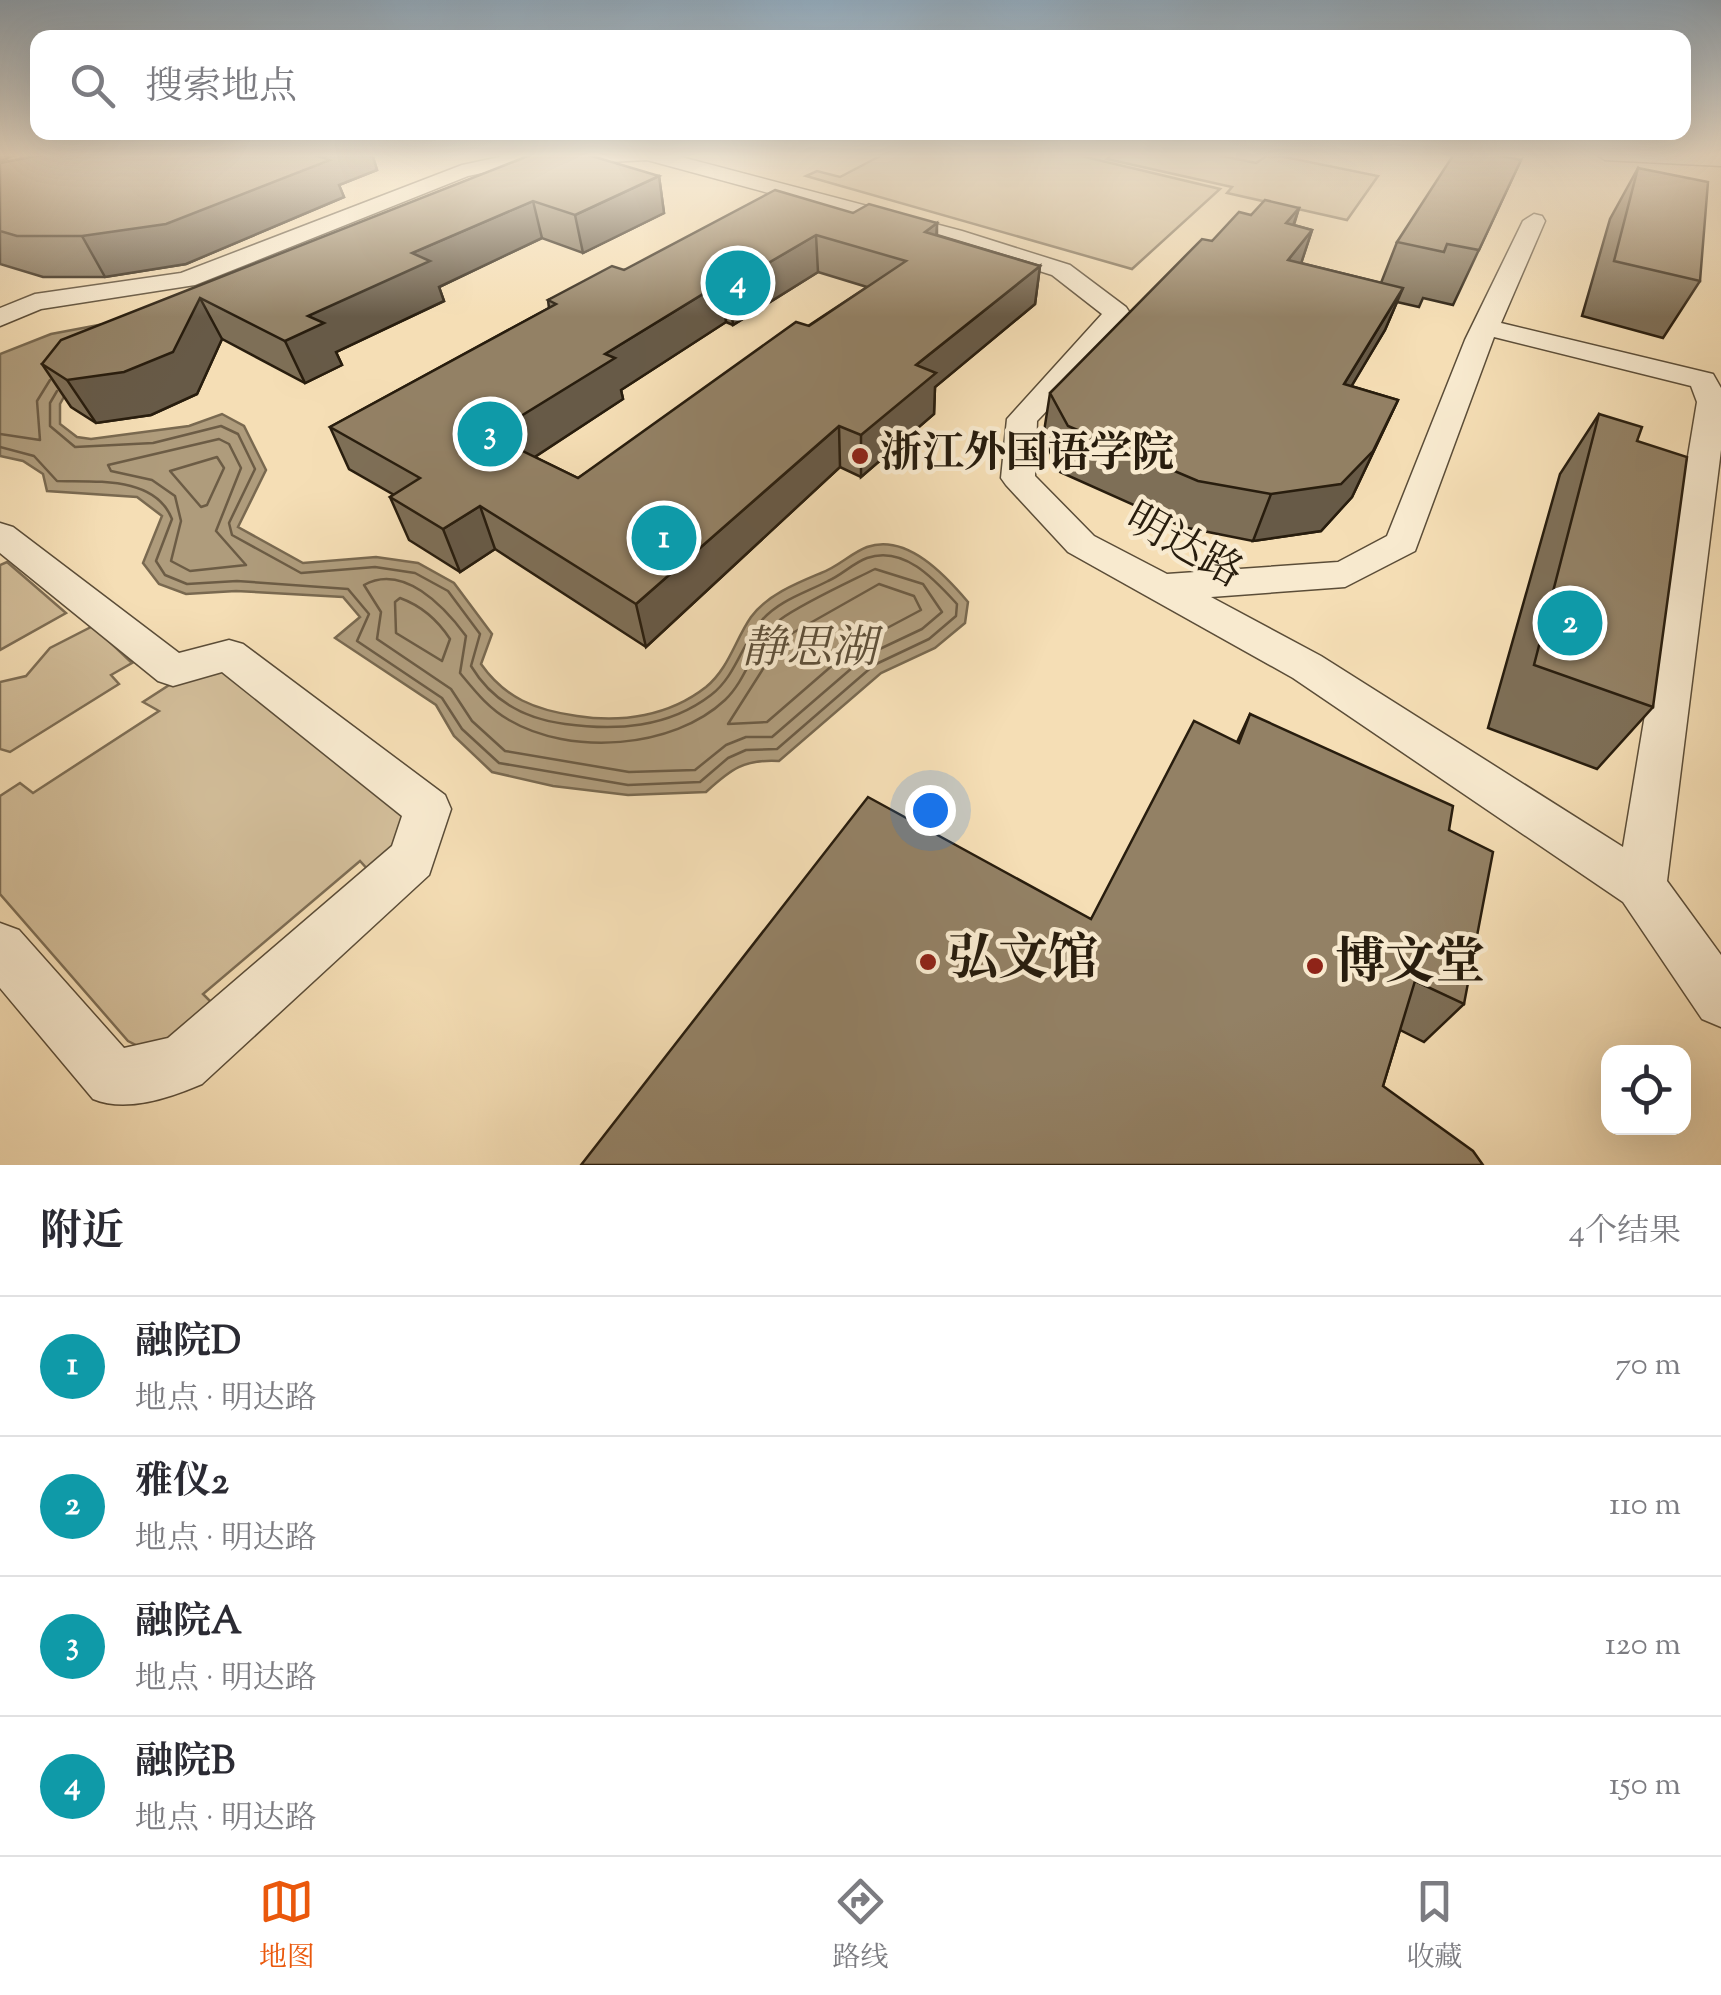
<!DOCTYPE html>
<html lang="zh">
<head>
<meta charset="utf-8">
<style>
  :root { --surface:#fff; --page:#f7f7f7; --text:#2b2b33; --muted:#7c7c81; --line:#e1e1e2; --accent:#ea580c }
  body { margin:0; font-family:"Sorts Mill Goudy","Noto Serif SC",serif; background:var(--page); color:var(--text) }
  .controls { position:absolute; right:30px; bottom:30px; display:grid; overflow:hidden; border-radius:20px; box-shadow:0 10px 40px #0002 }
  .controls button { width:90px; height:90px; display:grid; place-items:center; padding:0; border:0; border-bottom:2px solid var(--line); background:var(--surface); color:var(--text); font:50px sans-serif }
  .you { position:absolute; left:930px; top:810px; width:35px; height:35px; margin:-25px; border:8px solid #fff; border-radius:50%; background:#1a73e8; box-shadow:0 0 0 15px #1a73e833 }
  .badge { display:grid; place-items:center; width:65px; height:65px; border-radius:50%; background:var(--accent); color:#fff; font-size:32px; font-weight:700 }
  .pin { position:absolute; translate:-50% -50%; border:5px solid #fff; box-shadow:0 2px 10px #0006 }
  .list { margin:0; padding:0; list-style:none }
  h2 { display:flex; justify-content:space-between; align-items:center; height:130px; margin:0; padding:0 40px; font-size:42px }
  h2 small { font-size:32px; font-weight:400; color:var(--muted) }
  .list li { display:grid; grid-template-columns:65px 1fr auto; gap:30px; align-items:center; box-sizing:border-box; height:140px; padding:0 40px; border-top:2px solid var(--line) }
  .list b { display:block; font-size:38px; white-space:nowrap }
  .list p { margin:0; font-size:32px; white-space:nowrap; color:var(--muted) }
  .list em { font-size:32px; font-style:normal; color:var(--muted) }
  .icon { flex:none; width:55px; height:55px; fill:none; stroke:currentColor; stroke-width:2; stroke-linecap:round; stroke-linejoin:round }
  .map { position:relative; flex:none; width:1721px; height:1165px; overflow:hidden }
  .search { position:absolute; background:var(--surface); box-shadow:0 10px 40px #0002; left:30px; right:30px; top:30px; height:110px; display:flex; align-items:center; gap:25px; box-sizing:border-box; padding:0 35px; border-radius:20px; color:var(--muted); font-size:38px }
  .sheet { height:690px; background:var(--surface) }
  nav { display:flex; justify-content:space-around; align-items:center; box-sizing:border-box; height:140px; border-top:2px solid var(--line); background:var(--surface); font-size:28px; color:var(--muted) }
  nav a { display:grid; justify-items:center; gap:5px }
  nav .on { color:var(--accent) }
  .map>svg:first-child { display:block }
  .green { fill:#d2bd99; stroke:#7d6d54; stroke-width:2.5 }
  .water { fill:#af9c7c; stroke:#796950; stroke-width:2.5 }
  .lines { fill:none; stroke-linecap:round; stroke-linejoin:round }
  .shore { stroke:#6c5c45; stroke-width:2.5 }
  .minor-casing { stroke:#5b4d38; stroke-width:3 }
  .minor { fill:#f8eacf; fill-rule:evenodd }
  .wall { fill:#7e6f57; stroke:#281d0e; stroke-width:2.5; fill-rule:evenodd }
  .shaded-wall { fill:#675a47; stroke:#281d0e; stroke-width:2.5 }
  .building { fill:#938165; stroke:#281d0e; stroke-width:2.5; fill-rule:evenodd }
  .poi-dot { fill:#8f2418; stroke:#f8eacf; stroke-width:4 }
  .labels { text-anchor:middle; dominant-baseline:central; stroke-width:9; stroke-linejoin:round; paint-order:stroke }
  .poi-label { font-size:42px; font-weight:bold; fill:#281d0e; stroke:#f8eacf; text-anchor:start }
  .street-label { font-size:42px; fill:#281d0e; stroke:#f8eacf }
  .water-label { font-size:45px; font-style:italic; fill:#5e503a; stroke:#f8eacf }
  .near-poi-label { font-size:50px; font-weight:bold; fill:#281d0e; stroke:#f8eacf; text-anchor:start }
</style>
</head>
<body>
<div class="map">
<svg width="1721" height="1165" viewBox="0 0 1721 1165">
  <rect width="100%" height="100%" fill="#f5deb5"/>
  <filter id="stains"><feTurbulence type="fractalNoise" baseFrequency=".002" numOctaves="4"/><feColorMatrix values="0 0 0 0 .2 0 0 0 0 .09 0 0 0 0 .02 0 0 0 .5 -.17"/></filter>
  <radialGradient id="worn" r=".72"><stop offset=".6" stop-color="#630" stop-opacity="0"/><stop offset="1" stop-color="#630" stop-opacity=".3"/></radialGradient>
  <g class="green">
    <path d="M884 154H1073L1220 189 1132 269 806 176 817 171 840 177Z"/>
    <path d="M1113 154H1212L1256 163 1270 154 1378 176 1347 220 1227 193 1232 187 1107 159Z"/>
    <path d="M7 562 66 613 0 650V565Z"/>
    <path d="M93 626 132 663 111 675 119 684 10 752 0 749V682L26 676 50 648Z"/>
    <path d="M228 670 402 808 406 830 371 873 360 861 203 994 218 1009 173 1042 146 1050 128 1041 0 894V796L20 783 33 793 159 711 143 702 177 680Z"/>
  </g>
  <path class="water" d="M104 324 60 404V424L77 437 91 439 189 426 222 414 244 426 266 470 238 527 303 563 376 557 418 563 454 583 492 634 481 664C505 698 535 710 577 716 622 723 669 716 706 687 729 668 735 640 751 617 767 595 797 583 821 573 838 567 851 553 867 547 907 533 946 576 968 602L965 623 935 648 881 673 779 761C744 759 731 769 706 792L628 795 553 786 492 772 454 736 436 705 335 638 360 617 343 597 236 591 186 594 159 584 143 563 162 516 137 497 47 491 43 474 23 461 0 456V354L51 334Z"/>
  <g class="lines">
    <g class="shore">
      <path d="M0 434 40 440 37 401 50 380"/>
      <path d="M219 439 229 444 241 468 216 531 246 565 190 571 171 561 181 521 175 496 152 480 111 471 108 465Z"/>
      <path d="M0 447 34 456 57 481C96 482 155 476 172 519L156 561 165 575 187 584 237 581 348 589 369 614 357 641 442 698 462 729 499 763 628 785 700 782 728 758 746 750 777 749 874 665 929 639 956 616 957 604C935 580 904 545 867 558 853 563 842 575 828 581 805 593 780 600 762 620 742 643 736 676 711 695 668 728 616 731 565 724 525 719 492 701 471 666L480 634 448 591 415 573 375 567 301 573 232 535 229 523 255 469 238 434 221 426 153 443 75 447 50 426V403L57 391"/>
      <path d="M217 457 224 468 207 505 201 507 170 471Z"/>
      <path d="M875 569 923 584 942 612 922 629 867 655 772 737H746L726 745 695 770 629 772 505 751 472 721 451 689 377 639 381 612 364 585C403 563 444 606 466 636L460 673C475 691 488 708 509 720 570 756 673 749 725 700 749 677 754 640 781 619 803 603 849 582 875 569Z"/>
      <path d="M879 584 914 596 921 610 857 644 767 722 728 724 782 639Z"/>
      <path d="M400 598C422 606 437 619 450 639L442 661 396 633 395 602Z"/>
    </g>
    <defs>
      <g id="minor">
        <path d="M670 154 962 231 1070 265 1126 307 1130 313 1102 353 1037 421 1035 476 1094 536 1167 574 1338 562 1387 536 1465 340 1523 221 1534 214 1542 216 1545 221 1501 323 1713 374 1721 388V450L1667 881 1721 955V1027L1702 1019 1623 902 1293 678 1068 552 1006 485 1001 478 1007 419 1102 314 1052 275 946 241 647 160 509 167 468 176 195 285 41 309 0 326V308L35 294 181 273 462 165 509 155ZM1494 337 1691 386 1697 402 1623 847 1321 656 1211 597 1345 587 1415 551Z"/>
        <path d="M1595 154H1721V166L1605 160Z"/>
        <path d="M0 523 13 527 179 653 229 640 243 644 445 795 451 809 429 875 202 1084C169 1098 126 1113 93 1099L0 988V923L19 930 124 1048 168 1038 392 846 402 816 222 672 173 686 158 681 0 553Z"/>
      </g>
    </defs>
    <use href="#minor" class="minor-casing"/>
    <use href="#minor" class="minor"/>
  </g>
  <g class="wall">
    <path d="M46 154H372L377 170 339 185 344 197 186 264 105 277H43L0 264V163Z"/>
    <path d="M533 154 659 176 664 213 583 253 542 238 439 287 444 301 336 352 342 365 305 383 222 339 197 394 151 415 96 423 71 407 42 364Z"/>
    <path d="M1521 160 1453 305 1423 298 1419 307 1397 302 1385 330 1351 386 1398 400 1352 497 1321 531 1253 541 1183 527 1060 472 1043 438 1050 393 1212 241 1251 215 1299 208 1294 225 1312 230 1301 263 1381 283 1397 242Z"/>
    <path d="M1638 168 1700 281 1663 338 1582 316 1610 219Z"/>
    <path d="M853 213 937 223V235L1040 266 1035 304 935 387 934 414 861 477 840 467 646 647 495 549 460 572 409 540 390 497 394 495 349 469 330 427 549 308 548 300 624 270ZM818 272 867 287 578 478 535 457 623 399 621 390 726 322 733 325Z"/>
    <path d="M1599 414 1637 441 1653 707 1597 769 1488 728 1560 474Z"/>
    <path d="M1250 714 1449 830 1464 1004 1424 1042 1400 1030 1383 1086 1091 919 1237 742Z"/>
  </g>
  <g class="shaded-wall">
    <path d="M0 154H16L0 162Z"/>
    <path d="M311 154H372L377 170 339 185 344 197 186 264 105 277 82 236Z"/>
    <path d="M659 176 664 213 583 253 575 215Z"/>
    <path d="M533 201 542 238 439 287 444 301 336 352 342 365 305 383 285 341 308 316 412 253Z"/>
    <path d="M1299 208 1286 247V223Z"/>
    <path d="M937 223 935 259 925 232Z"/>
    <path d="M1312 230 1299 270 1288 260Z"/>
    <path d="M816 235 818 272 733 325 729 286Z"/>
    <path d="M1040 266 1035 304 935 387 934 414 861 477V435L916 365Z"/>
    <path d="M721 283 726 322 621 390 623 399 504 477 490 435 605 354Z"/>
    <path d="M1403 288 1385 330 1326 429 1344 384Z"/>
    <path d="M200 298 222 339 197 394 151 415 96 423 67 380Z"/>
    <path d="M1398 400 1352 497 1321 531 1253 541 1271 494Z"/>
    <path d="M839 426 840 467 646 647 636 604Z"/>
    <path d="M480 506 495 549 460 572 443 529Z"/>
  </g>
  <g class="building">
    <path d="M46 154H313L330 160 166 224 82 236H17L0 231V163Z"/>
    <path d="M533 154H585L659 176 575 215 533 201 412 253 430 261 308 316 324 323 285 341 200 298 173 352 124 372 67 380 42 364 61 340Z"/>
    <path d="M1454 154H1490L1521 160 1479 250 1447 244 1444 252 1397 242Z"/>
    <path d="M1638 168 1708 182 1700 281 1614 261Z"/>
    <path d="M775 190 853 213 869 204 937 223 925 232 1040 266 916 365 936 373 861 435 839 426 636 604 480 506 443 529 390 497 420 478 330 427 556 304 548 300 612 266 624 270ZM816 235 906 261 809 326 796 322 578 478 490 435 615 358 605 354 721 283 729 286Z"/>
    <path d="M1265 200 1299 208 1286 223 1312 230 1288 260 1403 288 1344 384 1398 400 1373 451 1341 484 1271 494 1198 481 1068 426 1050 393 1202 239 1212 241 1239 212 1251 215Z"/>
    <path d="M1599 414 1642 427 1637 441 1687 457 1653 707 1534 665Z"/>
    <path d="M1250 714 1453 806 1449 830 1493 852 1464 1004 1415 981 1383 1086 1473 1151 1483 1165H581L868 797 1091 919 1194 721 1239 743Z"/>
  </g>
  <linearGradient id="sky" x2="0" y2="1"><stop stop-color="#91aabd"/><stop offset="0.49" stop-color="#faf0de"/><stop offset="1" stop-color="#faf0de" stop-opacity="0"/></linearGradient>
  <rect width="1721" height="317" fill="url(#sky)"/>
  <g class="poi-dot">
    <circle cx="860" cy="456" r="10"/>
    <circle cx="928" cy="962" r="10"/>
    <circle cx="1315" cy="966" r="10"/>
  </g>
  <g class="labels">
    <g class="poi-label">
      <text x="880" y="456">浙江外国语学院</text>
    </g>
    <g class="street-label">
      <text transform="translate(1183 548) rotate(29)">明达路</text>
    </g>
    <g class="water-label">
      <text x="809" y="651">静思湖</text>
    </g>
    <g class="near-poi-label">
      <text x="948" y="962">弘文馆</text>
      <text x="1335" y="966">博文堂</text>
    </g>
  </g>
  <rect width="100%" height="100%" filter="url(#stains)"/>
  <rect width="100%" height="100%" fill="url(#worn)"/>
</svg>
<div class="controls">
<button><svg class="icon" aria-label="locate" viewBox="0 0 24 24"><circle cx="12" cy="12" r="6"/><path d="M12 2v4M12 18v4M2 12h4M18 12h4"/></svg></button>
</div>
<div class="you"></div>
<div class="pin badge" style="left:664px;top:538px;background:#0f9aa8">1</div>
<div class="pin badge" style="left:1570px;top:623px;background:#0f9aa8">2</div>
<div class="pin badge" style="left:490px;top:434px;background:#0f9aa8">3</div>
<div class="pin badge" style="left:738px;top:283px;background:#0f9aa8">4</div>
<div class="search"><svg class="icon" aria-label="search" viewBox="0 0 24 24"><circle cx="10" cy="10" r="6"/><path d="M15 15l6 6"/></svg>搜索地点</div>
</div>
<section class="sheet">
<h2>附近<small>4个结果</small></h2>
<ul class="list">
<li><span class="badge" style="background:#0f9aa8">1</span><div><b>融院D</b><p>地点 · 明达路</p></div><em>70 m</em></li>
<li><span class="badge" style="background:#0f9aa8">2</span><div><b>雅仪2</b><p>地点 · 明达路</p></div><em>110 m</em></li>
<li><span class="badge" style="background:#0f9aa8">3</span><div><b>融院A</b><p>地点 · 明达路</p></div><em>120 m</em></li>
<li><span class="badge" style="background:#0f9aa8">4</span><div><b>融院B</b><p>地点 · 明达路</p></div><em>150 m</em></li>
</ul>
</section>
<nav>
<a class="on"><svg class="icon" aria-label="map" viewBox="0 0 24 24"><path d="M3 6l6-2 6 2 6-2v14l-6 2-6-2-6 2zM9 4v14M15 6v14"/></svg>地图</a>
<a><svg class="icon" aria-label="directions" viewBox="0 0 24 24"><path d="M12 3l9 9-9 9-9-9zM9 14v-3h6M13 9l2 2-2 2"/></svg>路线</a>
<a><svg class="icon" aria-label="saved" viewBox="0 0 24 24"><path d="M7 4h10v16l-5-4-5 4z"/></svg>收藏</a>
</nav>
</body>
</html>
